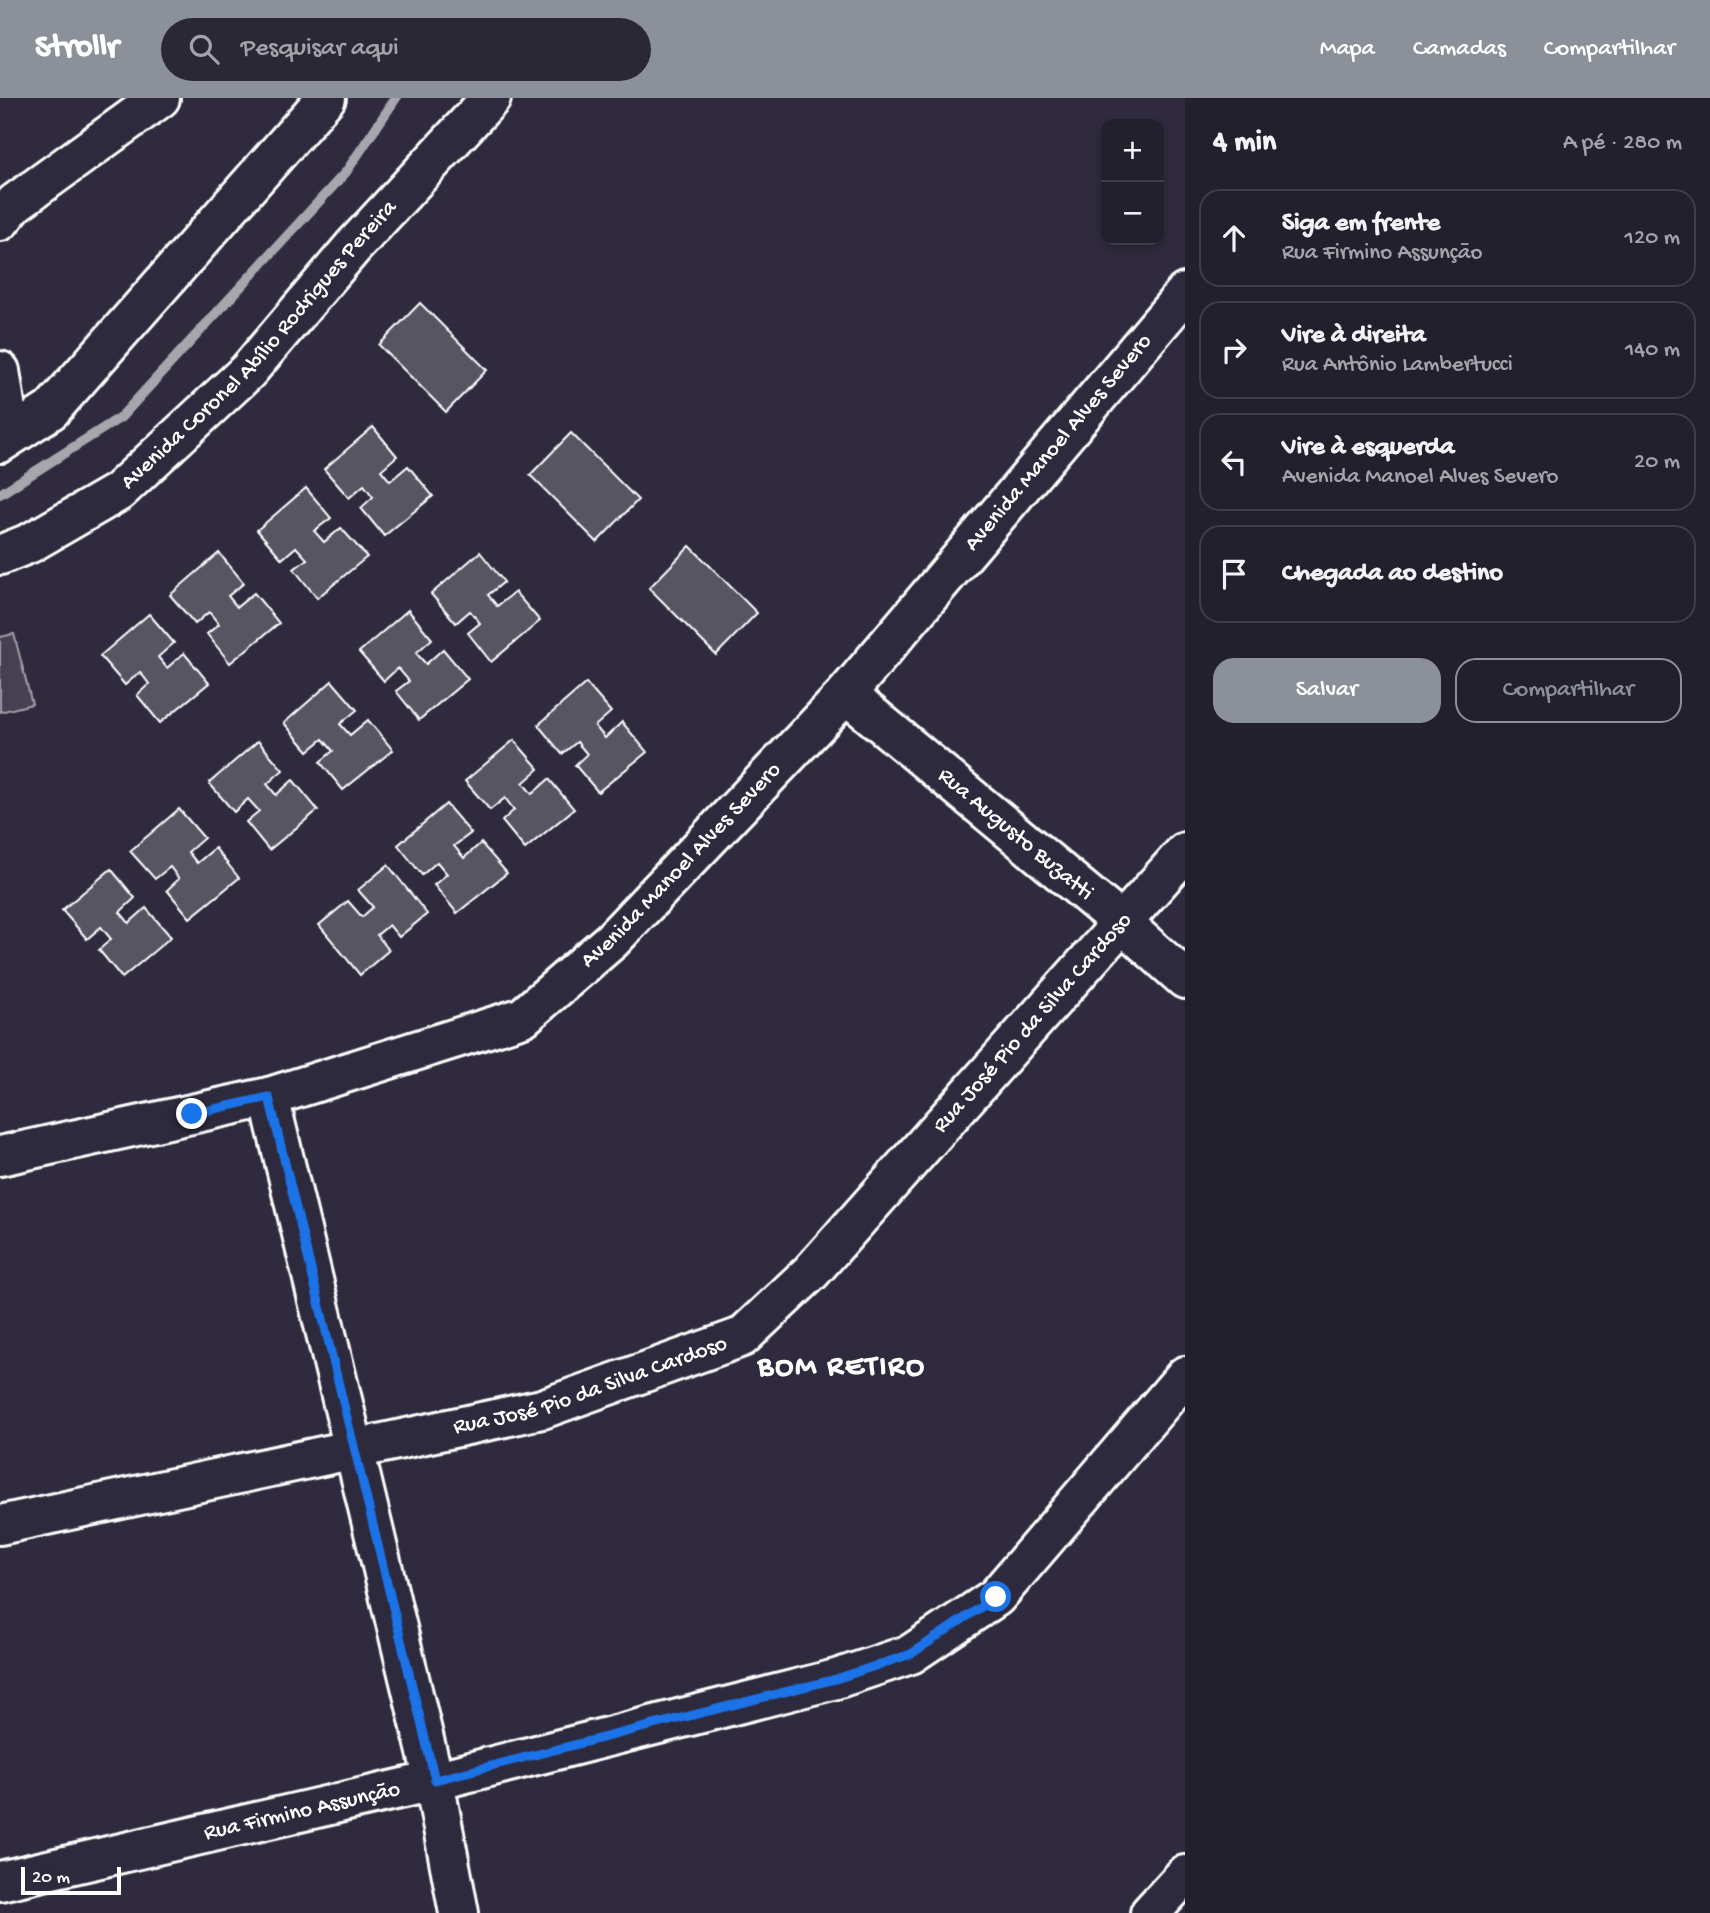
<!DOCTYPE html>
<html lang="pt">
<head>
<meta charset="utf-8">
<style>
  :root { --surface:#23202e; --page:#2b2836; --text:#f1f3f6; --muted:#a3a3aa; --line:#403e4a; --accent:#8c9099 }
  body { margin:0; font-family:"Gochi Hand",sans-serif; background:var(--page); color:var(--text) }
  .controls { position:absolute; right:21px; top:21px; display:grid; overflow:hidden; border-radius:14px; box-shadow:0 4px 10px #0003 }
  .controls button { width:63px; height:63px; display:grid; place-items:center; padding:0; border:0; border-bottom:2px solid var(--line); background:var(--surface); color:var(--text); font:35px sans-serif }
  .scale { position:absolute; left:21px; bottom:18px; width:100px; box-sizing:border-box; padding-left:7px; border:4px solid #fff; border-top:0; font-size:19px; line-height:24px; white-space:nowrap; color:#fff; -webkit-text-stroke:5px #2f2a3d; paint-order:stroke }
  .stop { position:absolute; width:21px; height:21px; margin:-16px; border:5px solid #1a73e8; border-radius:50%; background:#fff }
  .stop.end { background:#1a73e8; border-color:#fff; box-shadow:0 2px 7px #0008 }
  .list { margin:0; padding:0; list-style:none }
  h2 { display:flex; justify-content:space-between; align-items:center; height:91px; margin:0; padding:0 28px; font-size:30px }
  h2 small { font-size:23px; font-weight:400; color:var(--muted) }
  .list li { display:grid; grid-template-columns:46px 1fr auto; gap:21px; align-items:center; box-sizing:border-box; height:98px; margin:0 14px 14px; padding:0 14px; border:2px solid var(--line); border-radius:21px }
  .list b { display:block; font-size:26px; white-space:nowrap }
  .list p { margin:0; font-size:23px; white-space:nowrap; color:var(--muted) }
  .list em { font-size:23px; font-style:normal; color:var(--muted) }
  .actions { display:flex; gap:14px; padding:21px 28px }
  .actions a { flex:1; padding:16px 0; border:2px solid var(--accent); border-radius:21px; text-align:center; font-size:24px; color:var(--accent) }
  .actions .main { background:var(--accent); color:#fff }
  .icon { flex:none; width:38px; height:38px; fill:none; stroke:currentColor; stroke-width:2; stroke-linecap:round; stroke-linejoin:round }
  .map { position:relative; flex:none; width:1185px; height:1815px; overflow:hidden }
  header { display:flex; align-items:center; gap:42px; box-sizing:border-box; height:98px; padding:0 35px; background:var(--accent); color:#fff }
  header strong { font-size:33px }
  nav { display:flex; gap:38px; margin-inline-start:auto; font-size:24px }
  .search { width:490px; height:63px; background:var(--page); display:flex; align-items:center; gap:18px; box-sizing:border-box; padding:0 24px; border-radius:38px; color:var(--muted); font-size:26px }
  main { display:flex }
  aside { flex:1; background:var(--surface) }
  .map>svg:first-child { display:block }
  .green { fill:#464152; stroke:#a2a0a8; stroke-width:2 }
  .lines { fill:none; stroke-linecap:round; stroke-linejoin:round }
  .stream { stroke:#a7a6ad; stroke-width:10 }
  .building { fill:#595564; stroke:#fff; stroke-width:2 }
  .minor-casing { stroke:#fff; stroke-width:44 }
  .minor { stroke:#2f2a3d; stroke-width:38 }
  .route { stroke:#1a73e8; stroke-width:9 }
  .labels { text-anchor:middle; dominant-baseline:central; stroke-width:5; stroke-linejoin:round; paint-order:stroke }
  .street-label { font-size:23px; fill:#fff; stroke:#2f2a3d }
  .district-label { font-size:30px; font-weight:bold; letter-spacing:2px; fill:#fff; stroke:#2f2a3d }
</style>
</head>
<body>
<header>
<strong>Strollr</strong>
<div class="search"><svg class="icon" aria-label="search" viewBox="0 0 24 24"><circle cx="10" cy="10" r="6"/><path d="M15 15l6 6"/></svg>Pesquisar aqui</div>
<nav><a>Mapa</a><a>Camadas</a><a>Compartilhar</a></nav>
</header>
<main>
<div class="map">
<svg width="1185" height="1815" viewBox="0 0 1185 1815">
  <rect width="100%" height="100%" fill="#2f2a3d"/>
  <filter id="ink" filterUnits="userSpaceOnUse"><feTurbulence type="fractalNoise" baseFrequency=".0143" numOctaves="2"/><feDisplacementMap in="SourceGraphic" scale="14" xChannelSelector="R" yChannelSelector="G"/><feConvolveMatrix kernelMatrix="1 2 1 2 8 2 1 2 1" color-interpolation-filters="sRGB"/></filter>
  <g filter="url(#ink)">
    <path class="green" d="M14 536 32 606 0 614V539Z"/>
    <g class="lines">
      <path class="stream" d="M0 396 121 319 346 74 396 0"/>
    </g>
    <g class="building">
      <path d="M420 205 487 272 446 314 379 247Z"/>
      <path d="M373 329 397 358 381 372 390 383 408 368 433 398 384 438 361 410 373 399 364 387 349 400 324 371Z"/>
      <path d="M571 335 638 402 597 444 530 377Z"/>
      <path d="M306 390 331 420 314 433 324 444 341 430 367 459 317 500 294 471 307 461 296 449 282 461 257 432Z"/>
      <path d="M690 448 757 515 716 557 649 490Z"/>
      <path d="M480 454 504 484 488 497 497 508 515 494 540 523 491 564 468 535 480 525 470 513 456 525 431 496Z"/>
      <path d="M219 455 244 485 228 498 237 509 254 495 279 525 230 565 207 536 219 526 209 514 195 526 170 497Z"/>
      <path d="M408 512 432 541 416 555 426 566 443 551 468 581 419 622 396 593 409 583 398 570 384 583 359 554Z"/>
      <path d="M149 516 174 545 158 559 167 570 184 555 209 585 160 625 137 597 149 586 140 574 125 587 100 558Z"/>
      <path d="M332 583 357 612 340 626 350 637 368 622 393 652 343 692 320 664 333 653 323 641 308 653 284 625Z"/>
      <path d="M586 585 611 614 595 628 605 640 622 624 647 654 598 694 575 667 587 656 577 644 562 656 538 627Z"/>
      <path d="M514 642 539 671 523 685 532 696 549 681 574 711 525 751 502 723 514 712 505 700 490 712 465 683Z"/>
      <path d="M258 643 283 672 267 686 276 697 293 682 318 712 269 752 246 724 259 713 248 701 234 714 209 685Z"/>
      <path d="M446 706 471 735 454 748 464 760 481 745 507 775 457 815 434 787 447 776 437 764 422 777 398 747Z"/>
      <path d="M179 711 204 740 188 754 197 765 215 750 239 780 190 820 167 792 179 781 170 769 155 781 130 753Z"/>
      <path d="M388 767 427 816 399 839 389 827 377 837 389 852 360 877 319 827 348 803 362 819 373 809 358 792Z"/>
      <path d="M111 771 135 800 120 814 129 825 146 810 171 839 122 880 99 852 111 841 101 829 87 841 62 812Z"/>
    </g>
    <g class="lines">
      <defs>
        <g id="minor">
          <path d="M0 123 15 105 160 0"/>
          <path d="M0 273 10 338"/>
          <path d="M0 345 51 312 326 0"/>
          <path id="s1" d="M0 457 30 445 118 394 248 273 353 149 491 0"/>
          <path id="s2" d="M846 596 1122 825 1185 881"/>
          <path d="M269 999 434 1683 459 1815"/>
          <path id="s3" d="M0 1058 269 999 523 919 612 842 846 596 1185 195"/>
          <path id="s4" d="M0 1427 542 1311 742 1239 811 1174 1185 754"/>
          <path id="s5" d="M0 1783 434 1683 836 1581 911 1556 996 1499 1185 1278"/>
          <path d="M1150 1815 1185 1777"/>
        </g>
      </defs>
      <use href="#minor" class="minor-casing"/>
      <use href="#minor" class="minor"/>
    </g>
  </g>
  <g class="lines" filter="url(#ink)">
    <path class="route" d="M192 1016 269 999 435 1682 836 1581 911 1556 996 1499"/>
  </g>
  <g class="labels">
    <g class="street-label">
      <text stroke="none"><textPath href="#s1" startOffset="338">Avenida Coronel Abílio Rodrigues Pereira</textPath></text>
      <text stroke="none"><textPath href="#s3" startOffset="1328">Avenida Manoel Alves Severo</textPath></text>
      <text stroke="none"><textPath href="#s2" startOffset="220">Rua Augusto Buzatti</textPath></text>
      <text stroke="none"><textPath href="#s3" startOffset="761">Avenida Manoel Alves Severo</textPath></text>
      <text stroke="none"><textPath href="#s4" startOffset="1195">Rua José Pio da Silva Cardoso</textPath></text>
      <text stroke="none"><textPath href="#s4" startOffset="607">Rua José Pio da Silva Cardoso</textPath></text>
      <text stroke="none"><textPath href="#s5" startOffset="310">Rua Firmino Assunção</textPath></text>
    </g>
    <g class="district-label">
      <text x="842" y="1270">BOM RETIRO</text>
    </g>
  </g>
</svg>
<div class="controls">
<button>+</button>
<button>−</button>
</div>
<div class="scale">20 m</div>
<div class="stop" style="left:996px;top:1499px"></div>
<div class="stop end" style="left:192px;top:1016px"></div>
</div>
<aside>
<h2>4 min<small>A pé · 280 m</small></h2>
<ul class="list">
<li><svg class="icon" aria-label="ahead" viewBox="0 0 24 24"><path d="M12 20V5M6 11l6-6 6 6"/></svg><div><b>Siga em frente</b><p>Rua Firmino Assunção</p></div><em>120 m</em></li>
<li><svg class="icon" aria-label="right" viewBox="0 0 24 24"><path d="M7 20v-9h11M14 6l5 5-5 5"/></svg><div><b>Vire à direita</b><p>Rua Antônio Lambertucci</p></div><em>140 m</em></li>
<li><svg class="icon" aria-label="left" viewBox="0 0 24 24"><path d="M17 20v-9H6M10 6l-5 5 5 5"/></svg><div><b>Vire à esquerda</b><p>Avenida Manoel Alves Severo</p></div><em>20 m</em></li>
<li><svg class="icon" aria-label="arrive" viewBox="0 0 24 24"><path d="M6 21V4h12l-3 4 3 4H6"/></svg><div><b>Chegada ao destino</b></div></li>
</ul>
<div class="actions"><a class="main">Salvar</a><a>Compartilhar</a></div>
</aside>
</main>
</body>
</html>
